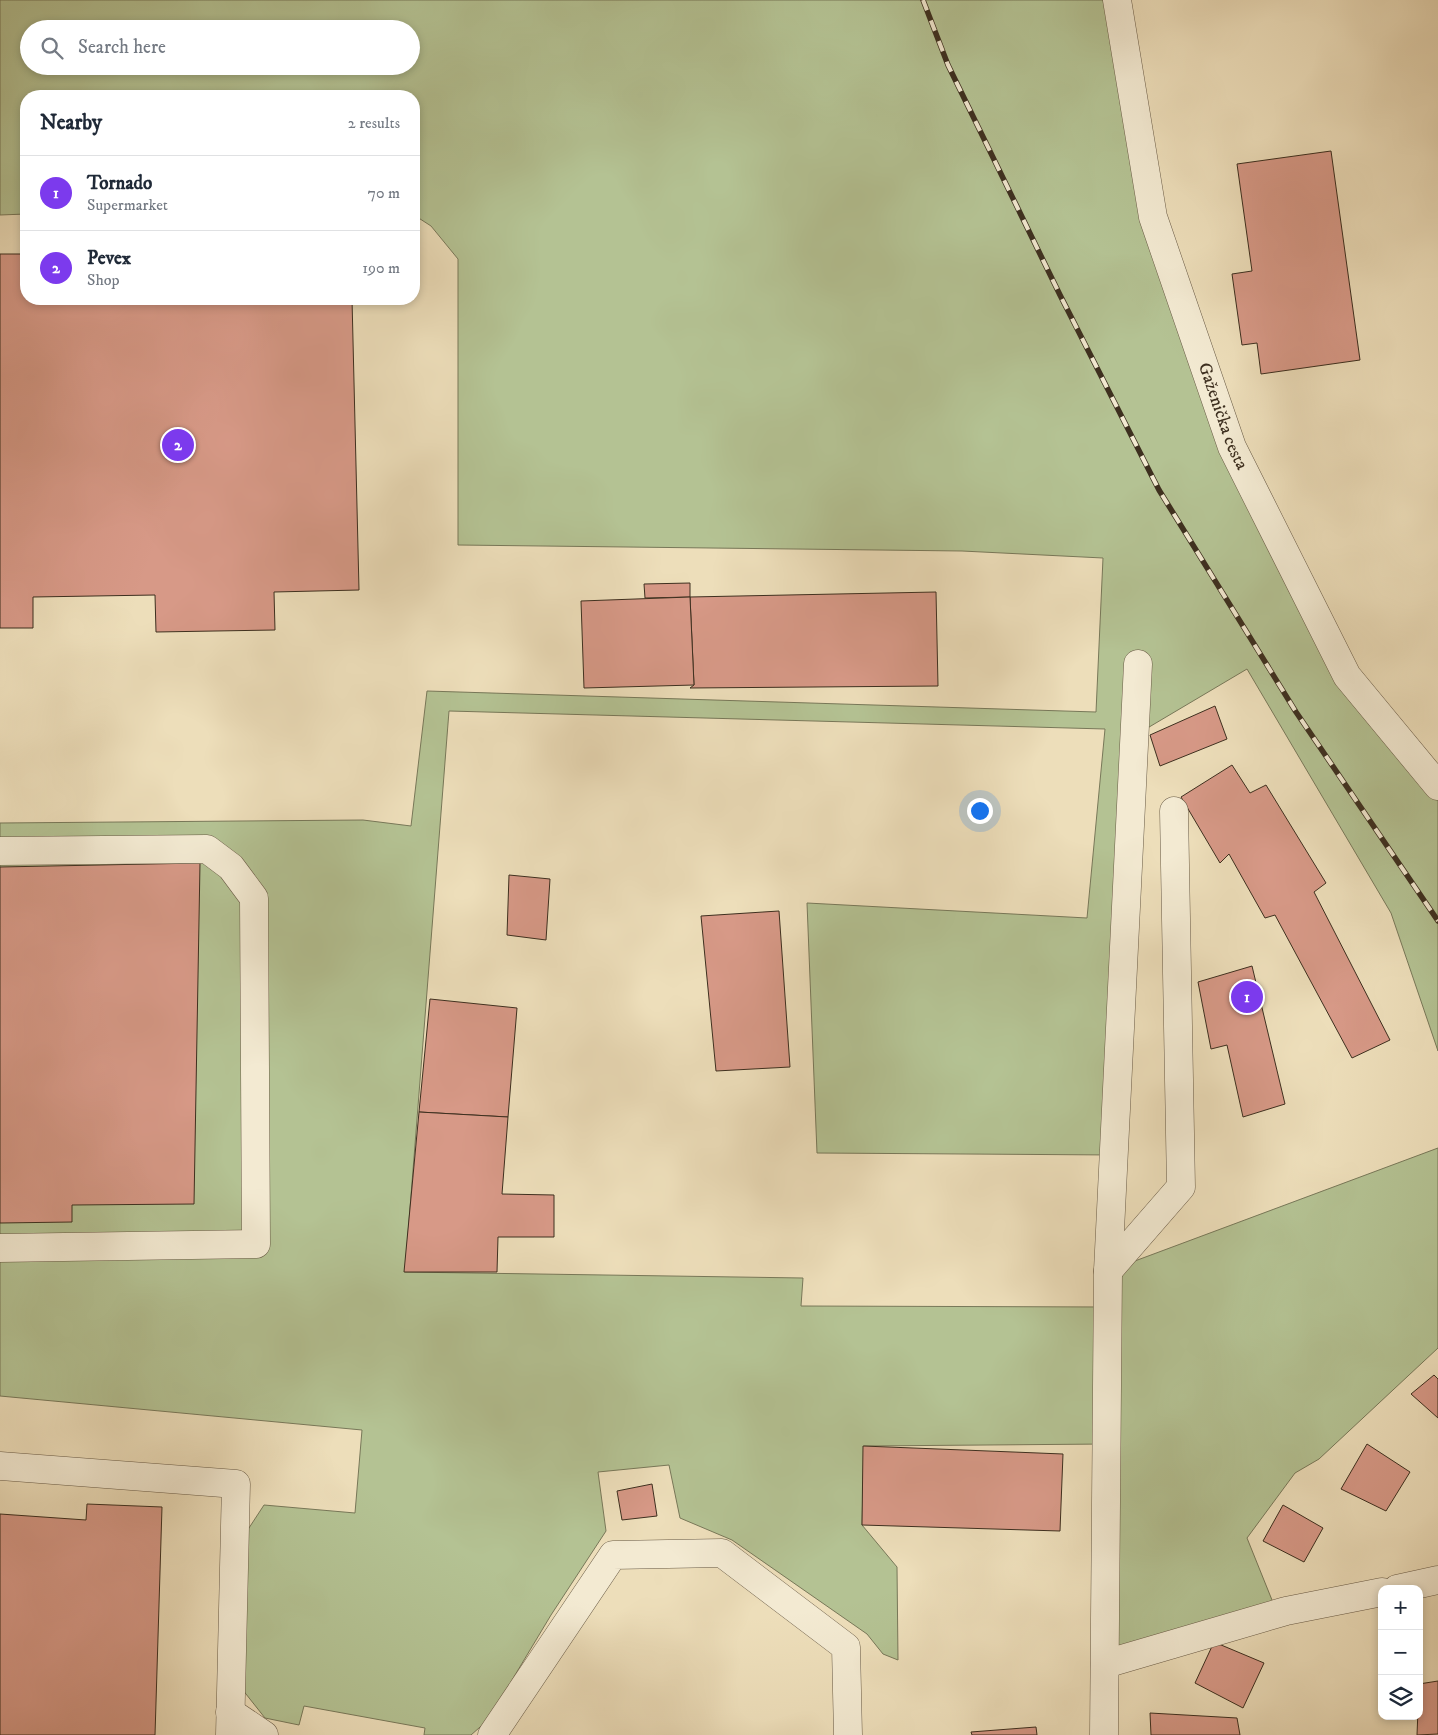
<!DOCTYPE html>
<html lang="en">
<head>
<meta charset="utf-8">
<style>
  :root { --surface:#fff; --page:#f2f2f3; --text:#1f2937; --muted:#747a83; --line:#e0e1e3; --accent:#7c3aed }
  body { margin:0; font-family:"IM FELL DW Pica",serif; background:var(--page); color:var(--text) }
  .controls { position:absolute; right:15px; bottom:15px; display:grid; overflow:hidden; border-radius:10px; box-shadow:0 2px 8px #0003 }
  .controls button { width:45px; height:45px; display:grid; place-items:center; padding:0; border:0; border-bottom:1px solid var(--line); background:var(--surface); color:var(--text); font:25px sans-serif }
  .you { position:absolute; left:979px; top:810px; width:18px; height:18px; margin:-12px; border:4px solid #fff; border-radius:50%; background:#1a73e8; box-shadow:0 0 0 8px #1a73e833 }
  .badge { display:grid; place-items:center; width:32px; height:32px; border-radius:50%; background:var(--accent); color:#fff; font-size:16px; font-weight:700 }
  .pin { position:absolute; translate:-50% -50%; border:2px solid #fff; box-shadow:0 1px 5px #0006 }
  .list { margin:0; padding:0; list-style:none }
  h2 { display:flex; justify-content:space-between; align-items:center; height:65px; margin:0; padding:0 20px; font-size:21px }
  h2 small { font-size:16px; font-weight:400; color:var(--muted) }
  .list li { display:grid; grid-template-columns:32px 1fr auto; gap:15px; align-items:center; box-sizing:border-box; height:75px; padding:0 20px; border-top:1px solid var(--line) }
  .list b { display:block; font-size:19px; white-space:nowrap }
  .list p { margin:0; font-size:16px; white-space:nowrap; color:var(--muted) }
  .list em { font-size:16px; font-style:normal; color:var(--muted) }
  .icon { flex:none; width:28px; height:28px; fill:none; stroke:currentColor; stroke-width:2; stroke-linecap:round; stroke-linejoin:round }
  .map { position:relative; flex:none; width:1438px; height:1735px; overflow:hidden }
  .search { position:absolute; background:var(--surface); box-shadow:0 2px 8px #0003; left:20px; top:20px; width:400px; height:55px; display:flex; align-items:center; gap:12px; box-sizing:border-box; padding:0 18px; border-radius:28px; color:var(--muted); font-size:19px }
  .panel { position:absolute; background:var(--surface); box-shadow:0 2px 8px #0003; left:20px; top:90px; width:400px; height:215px; border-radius:20px }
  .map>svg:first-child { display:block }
  .green { fill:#b4c293; stroke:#787859; fill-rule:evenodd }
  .building { fill:#d79987; stroke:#3d2f1f }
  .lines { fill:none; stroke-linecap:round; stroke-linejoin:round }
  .minor-casing { stroke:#695b46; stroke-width:29 }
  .minor { stroke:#f3ead2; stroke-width:28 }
  .rail-casing { stroke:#3d2f1f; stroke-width:5.5 }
  .rail { stroke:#f3ead2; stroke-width:4; stroke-dasharray:11; stroke-linecap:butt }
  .labels { text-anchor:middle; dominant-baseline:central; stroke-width:5; stroke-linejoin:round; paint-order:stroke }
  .street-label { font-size:18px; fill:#3d2f1f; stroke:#f3ead2 }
</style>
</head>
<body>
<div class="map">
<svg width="1438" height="1735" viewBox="0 0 1438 1735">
  <rect width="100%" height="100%" fill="#eddeba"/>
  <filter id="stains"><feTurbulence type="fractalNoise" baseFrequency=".004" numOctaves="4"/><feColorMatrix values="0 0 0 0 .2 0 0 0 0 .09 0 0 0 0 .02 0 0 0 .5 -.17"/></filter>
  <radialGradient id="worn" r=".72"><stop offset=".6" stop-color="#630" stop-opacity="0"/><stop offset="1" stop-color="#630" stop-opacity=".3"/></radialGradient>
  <path class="green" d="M0 0H1117L1153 217 1232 447 1347 676 1438 779V1051L1391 913 1247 669 1134 736 1114 1155 817 1153 807 903 1087 918 1105 729 449 711 405 1272 803 1278 801 1306 1108 1307V1271L1438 1148V1348L1319 1459 1295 1473 1247 1538 1274 1605 1105 1652 1106 1444 864 1446 862 1525 897 1567 898 1660 883 1654 867 1634 732 1540 680 1518 669 1465 598 1472 606 1531 551 1615 488 1720 471 1735H424L425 1728 304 1706 299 1725 265 1718 242 1689 247 1531 264 1505 355 1513 362 1430 0 1396V823L363 820 411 826 427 691 1096 712 1103 558 962 551 458 545V259L431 226 414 215V96H26V214L0 215ZM29 29H411V66H29Z"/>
  <g class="building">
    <path d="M1331 151 1360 360 1261 374 1257 343 1242 345 1232 274 1252 271 1237 164Z"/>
    <path d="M0 254H26V299H352L359 590 274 592 275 630 156 632 155 595 33 597V628H0Z"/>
    <path d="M690 583V597L645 598 644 584Z"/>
    <path d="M936 592 938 686 690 688 694 685 690 597Z"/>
    <path d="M690 597 694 685 584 688 581 601Z"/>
    <path d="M1215 706 1227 739 1160 766 1150 735Z"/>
    <path d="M1232 765 1250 793 1266 785 1326 883 1314 892 1390 1040 1352 1058 1275 915 1265 918 1229 854 1220 863 1181 797Z"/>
    <path d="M200 863 194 1204 72 1205V1222L0 1223V867Z"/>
    <path d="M509 875 550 879 546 940 507 935Z"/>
    <path d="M779 911 790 1067 716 1071 701 916Z"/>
    <path d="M1252 966 1285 1104 1243 1117 1227 1045 1211 1049 1198 982Z"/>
    <path d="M430 999 517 1008 508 1117 419 1112Z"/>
    <path d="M419 1112 508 1117 502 1194 554 1195V1237H498L497 1272H404Z"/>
    <path d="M1434 1375 1438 1379V1418L1411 1394Z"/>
    <path d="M1367 1444 1410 1472 1386 1511 1341 1489Z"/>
    <path d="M863 1446 1063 1454 1060 1531 862 1525Z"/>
    <path d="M652 1484 657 1516 622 1520 617 1491Z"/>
    <path d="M87 1504 162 1507 155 1735H0V1514L86 1520Z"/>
    <path d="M1283 1505 1323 1528 1304 1562 1263 1541Z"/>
    <path d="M1214 1642 1264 1663 1243 1708 1195 1683Z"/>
    <path d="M1438 1681V1734L1417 1735 1419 1684Z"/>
    <path d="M1150 1713 1237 1718 1240 1735H1151Z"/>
    <path d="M1036 1727 1037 1735H972L971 1732Z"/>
  </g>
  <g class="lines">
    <defs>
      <g id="minor">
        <path id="s1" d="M1117 0 1153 217 1232 447 1347 676 1438 786"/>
        <path d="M0 851 207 849 231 867 254 898 256 1244 0 1248"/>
        <path d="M1108 1271 1181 1187 1174 811"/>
        <path d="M0 1466 236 1484 230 1735"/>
        <path d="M1397 1589 1438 1580"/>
        <path d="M1105 1664 1286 1611 1382 1592"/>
        <path d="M230 1712 264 1735"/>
        <path d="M492 1735 613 1555 722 1553 846 1647 848 1735"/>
        <path d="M1104 1735 1108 1271 1138 664"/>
      </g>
    </defs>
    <use href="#minor" class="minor-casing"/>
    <use href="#minor" class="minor"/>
    <defs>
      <path id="rail" d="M923 0 948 65 1060 295 1159 490 1296 712 1438 921"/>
    </defs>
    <use href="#rail" class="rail-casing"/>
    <use href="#rail" class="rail"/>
  </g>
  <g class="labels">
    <g class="street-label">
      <text stroke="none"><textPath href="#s1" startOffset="431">Gaženička cesta</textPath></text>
    </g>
  </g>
  <rect width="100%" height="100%" filter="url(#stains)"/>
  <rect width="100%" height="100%" fill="url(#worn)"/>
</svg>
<div class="controls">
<button>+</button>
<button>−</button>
<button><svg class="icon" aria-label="layers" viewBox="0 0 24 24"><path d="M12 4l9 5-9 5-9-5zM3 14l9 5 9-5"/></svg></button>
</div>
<div class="you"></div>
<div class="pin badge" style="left:1247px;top:997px">1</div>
<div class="pin badge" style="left:178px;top:445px">2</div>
<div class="search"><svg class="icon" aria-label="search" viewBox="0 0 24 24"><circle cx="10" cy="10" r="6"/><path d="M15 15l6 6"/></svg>Search here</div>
<section class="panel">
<h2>Nearby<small>2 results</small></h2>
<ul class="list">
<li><span class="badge">1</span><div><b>Tornado</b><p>Supermarket</p></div><em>70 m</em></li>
<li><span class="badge">2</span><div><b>Pevex</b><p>Shop</p></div><em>190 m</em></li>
</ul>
</section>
</div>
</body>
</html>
